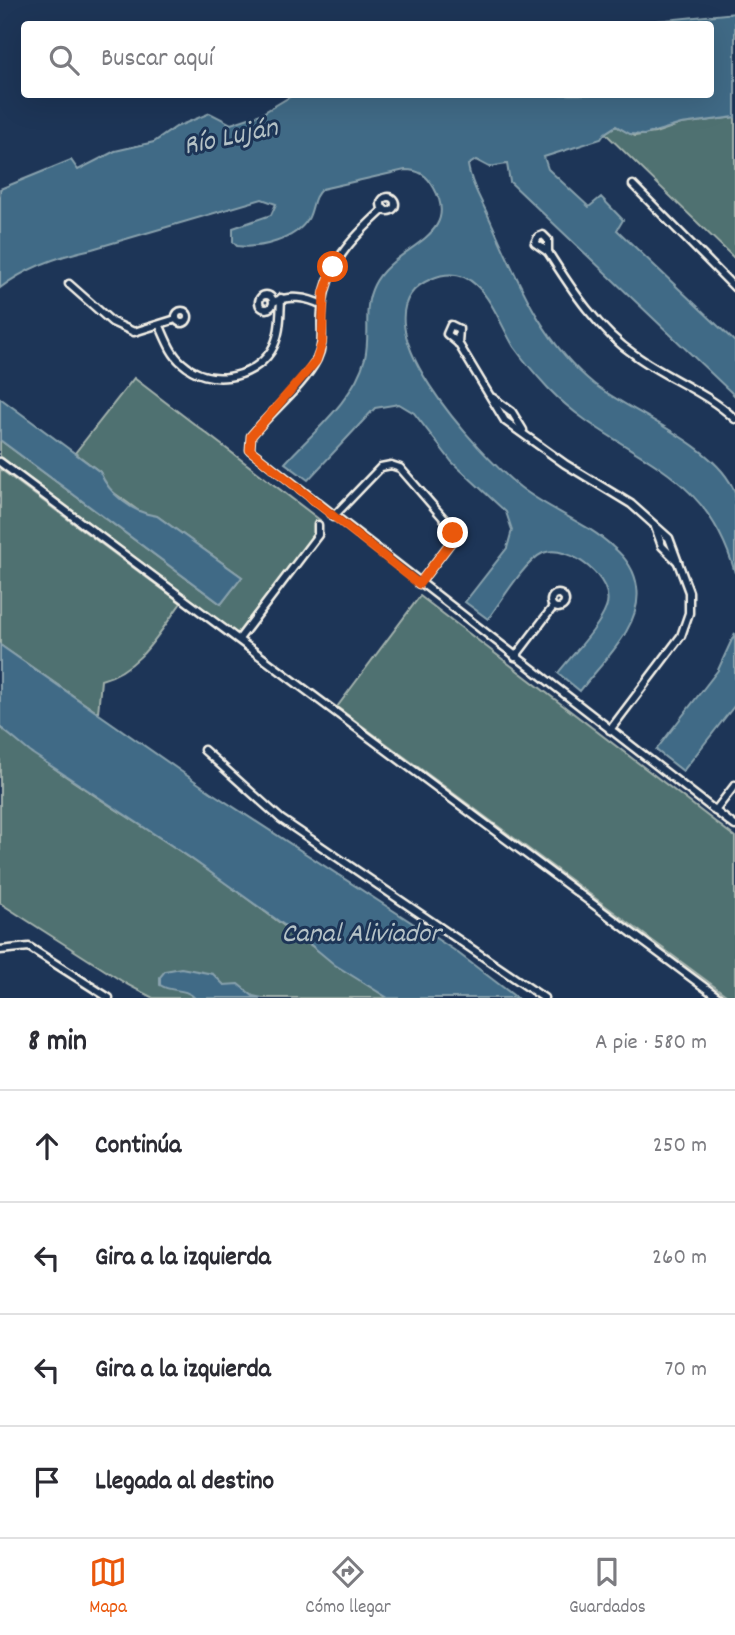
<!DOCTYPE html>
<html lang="es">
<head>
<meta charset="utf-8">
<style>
  :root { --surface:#fff; --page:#f7f7f7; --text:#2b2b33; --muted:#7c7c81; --line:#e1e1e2; --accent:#ea580c }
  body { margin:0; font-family:Dekko,sans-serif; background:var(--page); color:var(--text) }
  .stop { position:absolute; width:21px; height:21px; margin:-16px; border:5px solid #ea580c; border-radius:50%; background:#fff }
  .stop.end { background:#ea580c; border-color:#fff; box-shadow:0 2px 7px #0008 }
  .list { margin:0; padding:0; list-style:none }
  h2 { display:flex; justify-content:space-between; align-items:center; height:91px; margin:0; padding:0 28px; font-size:30px }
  h2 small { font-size:23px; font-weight:400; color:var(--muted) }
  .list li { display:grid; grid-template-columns:46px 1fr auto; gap:21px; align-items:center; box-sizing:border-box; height:112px; padding:0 28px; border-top:2px solid var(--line) }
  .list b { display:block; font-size:26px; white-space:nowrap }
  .list em { font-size:23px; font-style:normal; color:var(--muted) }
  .icon { flex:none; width:38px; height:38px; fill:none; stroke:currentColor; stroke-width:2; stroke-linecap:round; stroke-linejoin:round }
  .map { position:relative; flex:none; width:735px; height:998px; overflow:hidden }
  .search { position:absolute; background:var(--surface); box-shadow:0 7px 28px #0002; left:21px; right:21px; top:21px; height:77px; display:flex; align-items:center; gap:18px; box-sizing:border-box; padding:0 24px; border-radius:7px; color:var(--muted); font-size:26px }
  .sheet { height:539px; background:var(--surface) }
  nav { display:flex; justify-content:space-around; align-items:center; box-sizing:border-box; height:98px; border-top:2px solid var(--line); background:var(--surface); font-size:19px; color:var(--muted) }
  nav a { display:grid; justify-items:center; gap:4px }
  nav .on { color:var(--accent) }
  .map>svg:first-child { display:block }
  .green { fill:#507171; stroke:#a2b1ac; stroke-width:2 }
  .water { fill:#406b86; stroke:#88a1ad; stroke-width:2 }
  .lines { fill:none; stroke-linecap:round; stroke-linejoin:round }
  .street-casing { stroke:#f4f1e8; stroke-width:11 }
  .street { stroke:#1d3557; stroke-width:6 }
  .route { stroke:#ea580c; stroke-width:9 }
  .labels { text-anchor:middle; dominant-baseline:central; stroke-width:6; stroke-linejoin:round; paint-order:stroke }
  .water-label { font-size:28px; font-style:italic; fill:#b5c2c6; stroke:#1d3557 }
</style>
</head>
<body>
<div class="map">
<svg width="735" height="998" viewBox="0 0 735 998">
  <rect width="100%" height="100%" fill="#1d3557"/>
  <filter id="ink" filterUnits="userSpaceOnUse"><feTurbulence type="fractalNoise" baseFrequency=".0143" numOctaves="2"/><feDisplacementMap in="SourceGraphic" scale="14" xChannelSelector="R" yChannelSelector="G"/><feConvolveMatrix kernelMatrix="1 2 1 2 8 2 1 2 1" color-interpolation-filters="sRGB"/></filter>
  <g filter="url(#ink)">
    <g class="green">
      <path d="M735 117V259L605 133 616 126 635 136 655 133 681 124Z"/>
      <path d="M134 378 320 520 314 534 237 634 0 456V440L221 604 242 577 157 516 143 514 106 487 100 472 75 453Z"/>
      <path d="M0 469 181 603C158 634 140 670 101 680L98 713 0 645Z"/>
      <path d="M420 596 735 837V998H730L337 707Z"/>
      <path d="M0 727C60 777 128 815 193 860 259 905 320 956 388 998H153L128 985 0 903Z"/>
    </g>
    <g class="water">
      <path d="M735 13V117L681 124 644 135 630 134 616 126 605 133 601 139 544 157 548 169 589 207 601 197 623 220 617 230 735 342V396L510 182 507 164 489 167 476 160 468 165C471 185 484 205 492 224 519 283 542 342 594 384 631 413 719 446 735 493 735 507 735 555 735 573 704 460 616 459 548 388 536 375 524 361 514 347 495 316 480 258 431 279 346 315 483 458 520 487 549 510 586 522 613 547 625 557 635 571 637 587 643 626 602 662 580 691L558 673C571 656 599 628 606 608 617 580 568 543 543 553 525 561 500 603 488 619L465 602 507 548 512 530 506 512 452 462 414 413 399 404 375 408 308 480 285 463C313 432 354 400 365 358 371 333 362 309 374 285 393 245 463 239 434 188 427 175 419 170 405 170L322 189C312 197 314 208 308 219 295 240 260 249 237 246L233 242V228L271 215 276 204 262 199 92 249C59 256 27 267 0 288V189L71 160 78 170 115 151 154 142 176 127 210 113 231 124 261 114 293 95 710 94V24L645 22Z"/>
      <path d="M0 398 100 472C109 494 133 513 157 516L242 577 221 604 0 440Z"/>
      <path d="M735 633V705L683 771 656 750 718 670Z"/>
      <path d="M0 645 212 793 454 950 517 998H388L335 965 305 940 189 857 30 752 0 727Z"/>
      <path d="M181 968 213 974 224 985 238 984 253 996 262 998H195C184 987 172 993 160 985V977L165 971Z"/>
    </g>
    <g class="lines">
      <defs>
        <g id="street">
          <path d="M633 185 735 288"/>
          <circle cx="388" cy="204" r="7"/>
          <path d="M384 209C352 238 325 265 322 311 320 328 325 343 317 359 303 387 271 411 251 436L250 450 735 826"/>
          <path d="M543 235 548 240V252L535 243 538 237Z"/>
          <path d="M548 252C572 290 598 330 635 355 668 379 705 391 735 419"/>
          <path d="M69 284 112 322 134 332 176 319"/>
          <circle cx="266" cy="302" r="7"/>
          <path d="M273 302C289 295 307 297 322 305"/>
          <circle cx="182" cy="317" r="6"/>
          <path d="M451 325 459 329 458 343 447 334Z"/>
          <path d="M160 326C166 339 171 354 182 363 208 387 252 380 271 351 281 335 280 316 281 298"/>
          <path d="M458 343 505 421 565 464 631 504 669 538 689 592V613L681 636 610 730"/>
          <path d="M493 398 512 412 523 430"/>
          <path d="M0 462 719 998"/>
          <path d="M333 517 381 467 391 465 400 468 453 529 451 542 419 584"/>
          <path d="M655 527 662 546 678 562"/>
          <circle cx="558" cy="601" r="7"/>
          <path d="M239 639 318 535V525"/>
          <path d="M515 657 553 607"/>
          <path d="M204 750 281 819 544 998"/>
          <path d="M715 811 735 785"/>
          <path d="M0 950 29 947 109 998"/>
        </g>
      </defs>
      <use href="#street" class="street-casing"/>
      <use href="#street" class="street"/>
    </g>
  </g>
  <g class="lines" filter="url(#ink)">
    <path class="route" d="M333 267 324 293 322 343 316 361 251 436 250 450 419 584 451 542 453 533"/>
  </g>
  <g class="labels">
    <g class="water-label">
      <text transform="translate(231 139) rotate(-12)">Río Luján</text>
      <text x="361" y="936">Canal Aliviador</text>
    </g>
  </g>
</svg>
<div class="stop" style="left:333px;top:267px"></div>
<div class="stop end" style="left:453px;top:533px"></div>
<div class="search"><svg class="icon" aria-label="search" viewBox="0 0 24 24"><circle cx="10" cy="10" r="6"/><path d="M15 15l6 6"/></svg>Buscar aquí</div>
</div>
<section class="sheet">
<h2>8 min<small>A pie · 580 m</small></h2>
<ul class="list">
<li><svg class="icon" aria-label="ahead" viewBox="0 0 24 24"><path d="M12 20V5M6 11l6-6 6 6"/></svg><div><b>Continúa</b></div><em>250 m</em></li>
<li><svg class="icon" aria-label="left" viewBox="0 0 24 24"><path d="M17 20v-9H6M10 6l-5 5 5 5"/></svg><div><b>Gira a la izquierda</b></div><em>260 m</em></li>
<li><svg class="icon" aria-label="left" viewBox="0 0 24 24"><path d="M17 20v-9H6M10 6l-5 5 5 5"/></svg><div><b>Gira a la izquierda</b></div><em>70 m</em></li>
<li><svg class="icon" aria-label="arrive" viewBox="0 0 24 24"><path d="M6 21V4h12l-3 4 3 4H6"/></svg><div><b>Llegada al destino</b></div></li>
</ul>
</section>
<nav>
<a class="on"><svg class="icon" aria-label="map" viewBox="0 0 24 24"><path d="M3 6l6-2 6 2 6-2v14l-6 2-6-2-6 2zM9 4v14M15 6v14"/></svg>Mapa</a>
<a><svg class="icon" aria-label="directions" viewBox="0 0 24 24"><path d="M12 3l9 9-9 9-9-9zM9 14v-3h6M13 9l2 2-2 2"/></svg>Cómo llegar</a>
<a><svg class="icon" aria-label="saved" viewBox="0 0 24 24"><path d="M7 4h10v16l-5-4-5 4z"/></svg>Guardados</a>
</nav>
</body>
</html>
